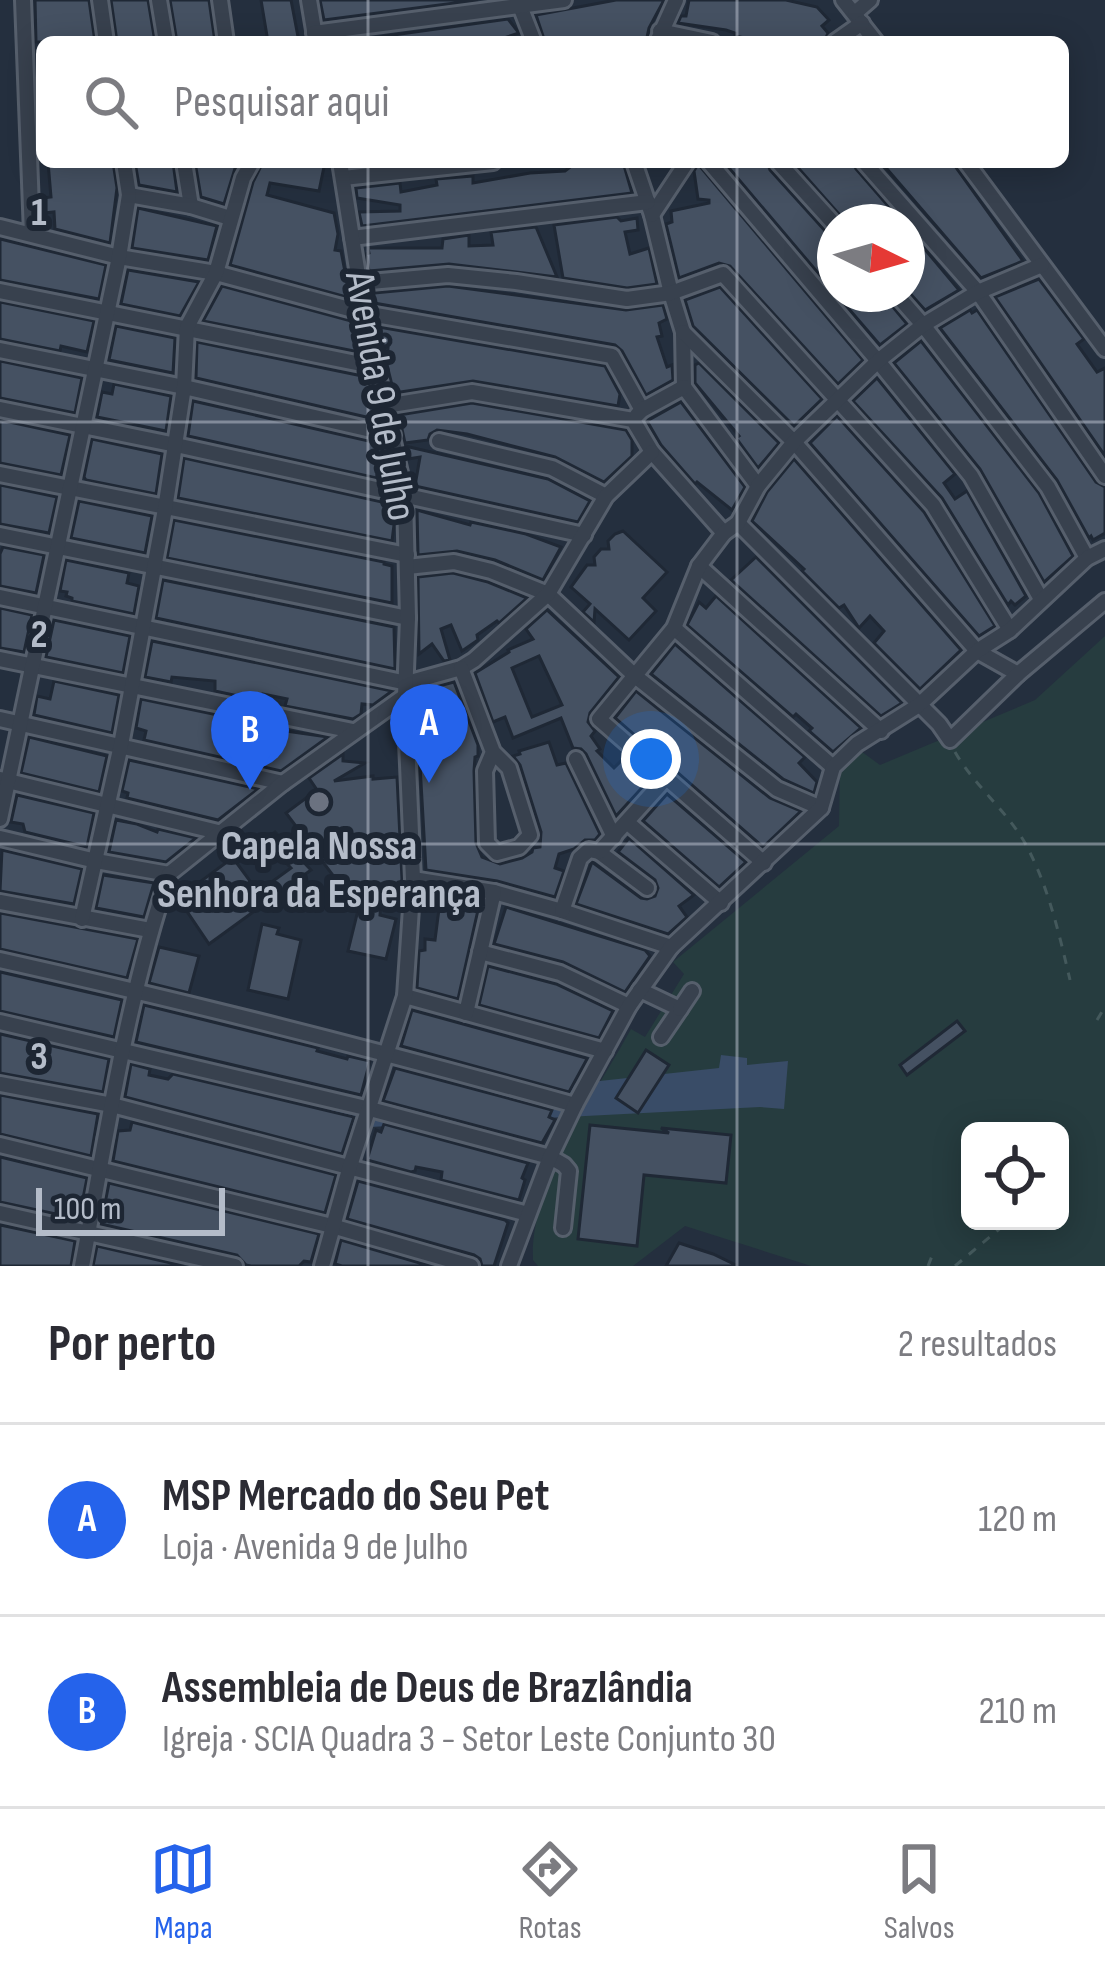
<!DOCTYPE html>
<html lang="pt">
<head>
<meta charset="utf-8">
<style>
  :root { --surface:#fff; --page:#f2f2f3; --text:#2b2b33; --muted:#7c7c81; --line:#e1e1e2; --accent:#2563eb }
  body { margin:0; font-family:"Sofia Sans Condensed",sans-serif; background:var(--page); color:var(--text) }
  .controls { position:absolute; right:36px; bottom:36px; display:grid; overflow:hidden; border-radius:18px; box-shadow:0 6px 30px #0003 }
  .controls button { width:108px; height:108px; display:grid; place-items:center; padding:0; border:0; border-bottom:3px solid var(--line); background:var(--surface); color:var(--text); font:60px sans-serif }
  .compass { position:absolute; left:817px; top:204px; width:108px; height:108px; border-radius:50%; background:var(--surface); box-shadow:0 6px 30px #0003; rotate:95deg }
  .scale { position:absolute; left:36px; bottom:30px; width:189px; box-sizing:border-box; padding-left:12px; border:6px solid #b4bcc9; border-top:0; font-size:33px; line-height:42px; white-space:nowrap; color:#b4bcc9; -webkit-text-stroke:9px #1d2633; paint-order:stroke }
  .you { position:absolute; left:651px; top:759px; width:42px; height:42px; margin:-30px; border:9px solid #fff; border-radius:50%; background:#1a73e8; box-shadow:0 0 0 18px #1a73e833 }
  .badge { display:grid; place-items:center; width:78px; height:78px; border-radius:50%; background:var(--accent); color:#fff; font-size:39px; font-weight:700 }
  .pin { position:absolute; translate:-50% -99px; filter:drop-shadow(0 3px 6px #0008) }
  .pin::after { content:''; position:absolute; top:63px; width:42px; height:36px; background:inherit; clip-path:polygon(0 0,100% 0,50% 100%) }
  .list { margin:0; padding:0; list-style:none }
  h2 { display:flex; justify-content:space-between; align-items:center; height:156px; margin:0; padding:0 48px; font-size:51px }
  h2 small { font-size:39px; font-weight:400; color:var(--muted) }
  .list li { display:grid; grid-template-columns:78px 1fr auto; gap:36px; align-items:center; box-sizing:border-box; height:192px; padding:0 48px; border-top:3px solid var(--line) }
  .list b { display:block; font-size:45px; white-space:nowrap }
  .list p { margin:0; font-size:39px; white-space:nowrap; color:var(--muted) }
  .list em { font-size:39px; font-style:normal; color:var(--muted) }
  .icon { flex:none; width:66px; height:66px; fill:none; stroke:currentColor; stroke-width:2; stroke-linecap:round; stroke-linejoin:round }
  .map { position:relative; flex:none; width:1105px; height:1266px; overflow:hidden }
  .search { position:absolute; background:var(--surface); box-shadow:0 6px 30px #0003; left:36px; right:36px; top:36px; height:132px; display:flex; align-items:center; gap:30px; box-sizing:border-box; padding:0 42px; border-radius:18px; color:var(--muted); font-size:45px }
  .sheet { height:540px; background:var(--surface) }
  nav { display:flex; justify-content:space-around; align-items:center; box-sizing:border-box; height:168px; border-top:3px solid var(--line); background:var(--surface); font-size:33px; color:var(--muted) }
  nav a { display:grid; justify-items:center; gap:6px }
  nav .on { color:var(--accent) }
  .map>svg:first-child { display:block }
  .green { fill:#263c3f; fill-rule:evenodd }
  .water { fill:#394c67 }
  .building { fill:#455162; stroke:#1f2835; stroke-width:3; fill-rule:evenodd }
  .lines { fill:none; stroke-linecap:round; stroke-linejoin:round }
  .minor-casing { stroke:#565f6c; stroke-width:20 }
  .path { stroke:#44595c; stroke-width:3; stroke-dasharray:9 9; stroke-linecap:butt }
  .minor { stroke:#38414e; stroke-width:14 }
  .grid { fill:none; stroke:#b4bcc9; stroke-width:3; stroke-opacity:0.55 }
  .worship-dot { fill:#6b7280; stroke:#1d2633; stroke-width:4.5 }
  .labels { text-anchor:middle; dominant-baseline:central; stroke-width:12; stroke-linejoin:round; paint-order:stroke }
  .street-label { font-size:42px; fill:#b4bcc9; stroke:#1d2633 }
  .poi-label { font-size:42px; font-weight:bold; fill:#b4bcc9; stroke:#1d2633 }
  .grid-label { font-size:39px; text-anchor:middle; font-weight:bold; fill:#b4bcc9; stroke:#1d2633; stroke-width:12; stroke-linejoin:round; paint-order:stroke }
</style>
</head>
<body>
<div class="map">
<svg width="1105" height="1266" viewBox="0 0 1105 1266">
  <rect width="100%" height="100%" fill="#242f3e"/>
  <path class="green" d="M1105 636V1266H811L685 1226 633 1266H538L533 1260C530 1184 595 1095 631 1029L645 1037 684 974 673 962 839 826 840 765 858 749 880 765 1035 700ZM970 1131H1060V1221H970Z"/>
  <path class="water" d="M721 1055 747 1058V1065L788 1061 784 1109 760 1107 2 1146 719 1068Z"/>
  <g class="building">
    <path d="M35 0H89L95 42H36Z"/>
    <path d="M111 0H148L155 42H117Z"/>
    <path d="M170 0H209L215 42H177Z"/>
    <path d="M261 0H291L299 42H268Z"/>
    <path d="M320 0H478L324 20Z"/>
    <path d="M616 0H664L649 28 646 42H545L536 15Z"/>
    <path d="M689 0H786L817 7 829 20 822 26 828 33 824 42H764L735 36V33L726 30 678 23 681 16H686Z"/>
    <path d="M508 19 519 33 504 38 506 42H343Z"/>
    <path d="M48 162H113L117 188 110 243 55 229 54 212 44 213 43 198 51 197Z"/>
    <path d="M135 162H173L177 192 139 185Z"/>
    <path d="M195 162H237L224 204 201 197Z"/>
    <path d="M263 162H325L319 191 270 183 267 195 334 213 338 234 335 250 341 251 350 298 230 265 253 182Z"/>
    <path d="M595 162H623L632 193 362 226 359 212 400 211V205L357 198 356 188 400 183 401 192 437 185 436 179 473 176V183L530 173 565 171 574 164Z"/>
    <path d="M724 162H767L770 170 827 233 835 236V293Z"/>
    <path d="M793 162H853L856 169 902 222H846Z"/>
    <path d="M881 162H952L1023 261 981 278Z"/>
    <path d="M698 164 863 360 838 384 730 266 719 263 679 278 666 224 672 222 671 211 709 203V200L698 199 694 171Z"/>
    <path d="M138 208 217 226 208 260 132 248Z"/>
    <path d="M617 217 621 221 637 218 638 230 625 232 630 254 649 248 657 284 627 288 563 278 554 225Z"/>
    <path d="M536 227 557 277 449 264 369 271 366 254 369 253 368 248H442L443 239 469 235V246L493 245 491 232Z"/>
    <path d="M907 228 959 290 925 310 907 290Z"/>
    <path d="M0 239 106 265 99 299 0 280Z"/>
    <path d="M128 270 199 282 180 316 121 304Z"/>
    <path d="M1039 279 1084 339 1077 344 1097 372 1105 368V456L995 297Z"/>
    <path d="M222 286 355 322 359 352 203 321Z"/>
    <path d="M448 286 626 310 663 305 667 319 659 323 662 336 657 337 667 367 672 365 673 380 646 395 622 351 615 345 374 303V293Z"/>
    <path d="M720 287 822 399 794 426 693 326 685 300Z"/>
    <path d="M836 294H885L888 301 907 324 880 345Z"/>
    <path d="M0 302 94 321 87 352 61 346 60 351 0 339Z"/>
    <path d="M970 310 972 313 977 310 1096 482 1105 487V533L1093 540 1091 536 1089 538 1057 480 940 328Z"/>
    <path d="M116 326 175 338 173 373 109 360Z"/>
    <path d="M379 327 605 366 620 394 618 406 473 381 394 393 387 365 388 348 383 347Z"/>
    <path d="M921 341 1039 493 1073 556 1044 582 980 469 894 363Z"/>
    <path d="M197 342 367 377 375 419 196 378Z"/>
    <path d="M0 361 82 378 75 413 0 398Z"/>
    <path d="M699 363 779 443 758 468 736 438 739 436 695 383V365Z"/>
    <path d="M877 378 955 474 944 483 955 499 967 491 1026 596 1015 605 1011 601 1008 605 942 498 853 401Z"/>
    <path d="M114 384 171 396 166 431 97 417 102 392 112 394Z"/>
    <path d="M193 401 382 444 390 481 188 436Z"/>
    <path d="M681 402 745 487 732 510 697 482 695 484 661 445 647 421Z"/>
    <path d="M472 403 626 430 632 440V456L604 482 555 457 467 434 437 430 430 434 428 440 405 443 399 415Z"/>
    <path d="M837 416 924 512 995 626 979 636 810 443Z"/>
    <path d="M0 420 70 435 61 475 0 463Z"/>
    <path d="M92 439 162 454 156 494 86 480 84 477Z"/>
    <path d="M405 446 548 479 590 501 578 522 415 486 420 457 408 459Z"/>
    <path d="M184 458 391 504 394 525 392 541 178 498Z"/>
    <path d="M794 459 961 650 920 689 874 643 884 631 870 616 859 628 844 605 839 608 802 571 804 569 752 521 767 492Z"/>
    <path d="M0 485 57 497 49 533 0 524Z"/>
    <path d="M79 501 152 516 145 553 71 538Z"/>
    <path d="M417 510 470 525 471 522 526 534 561 547 543 580 495 560 457 551 418 555Z"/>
    <path d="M174 520 384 562V564L392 566V603L167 558Z"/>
    <path d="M623 531 667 572 643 598 656 611 629 640 595 609 594 622 583 612 590 604 571 587 587 565H595L594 557 601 549H609L608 541 615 534Z"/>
    <path d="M3 547 44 555 36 593 0 586V554Z"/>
    <path d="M756 557 902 703 881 716 731 580Z"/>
    <path d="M66 560 129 573 127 583 139 586 134 614 72 601V598L66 596 67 592 60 591Z"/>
    <path d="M453 573 488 582 527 598 499 623 497 621 477 635 478 640 462 651 451 625 441 629 450 660 444 661 432 644 419 654 418 577Z"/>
    <path d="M163 580 394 627 395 669 156 618Z"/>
    <path d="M716 596 861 728 833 752 809 731 812 728 796 714 793 717 687 625 699 602 706 608Z"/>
    <path d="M0 608 32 615 24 652 0 648Z"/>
    <path d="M547 610 619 677 590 713 588 722 595 731 591 736 600 749 597 751 614 768 625 757 650 779 616 816 586 754 581 749 573 748 561 718 513 738 505 717 493 722 475 673 509 652 508 650 533 639 526 629ZM539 656 562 705 532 717 512 668Z"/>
    <path d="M54 620 130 636 123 673 46 657Z"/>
    <path d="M152 641 392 691 373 705 362 704 361 714 353 719 285 706 287 699 263 694 262 701 215 691V681L172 677 171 682 145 677Z"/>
    <path d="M675 644 805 757 799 763 817 782 814 793 783 779 651 674Z"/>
    <path d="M54 681 119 695 112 733 34 715 37 696 50 699Z"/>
    <path d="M454 682 478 745V756L475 757 474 771 476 843 482 857 500 864 522 858 532 852 533 848 540 847 541 832 520 765 513 756 520 754 519 751 549 742 557 765 566 763 600 834 595 840H585L574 849 559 854 555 868 564 871 555 897 497 881 426 870 416 695H421L420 691Z"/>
    <path d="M636 691 770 798 801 811 763 847 615 718Z"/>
    <path d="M141 699 280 728 279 730 328 737 281 771 144 740 146 731 136 728Z"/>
    <path d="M29 737 107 756 99 792 21 773Z"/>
    <path d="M343 754V761L365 763 334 781 373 776V779L397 777 402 879 401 884 381 899 380 915 396 919 386 959 348 951 361 898 340 895 332 887 338 882 286 813 317 790 309 778Z"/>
    <path d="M129 760 258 789 218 820 127 798 128 793 122 791Z"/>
    <path d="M667 794 746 862 719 887 643 821Z"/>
    <path d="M17 795 94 813 87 847 25 832 23 824 11 822Z"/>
    <path d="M116 820 137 824 157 832 158 829 196 838 166 862 109 852Z"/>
    <path d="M275 832 311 870 209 944 178 898 231 859 236 862 258 892 291 868 265 841Z"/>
    <path d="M629 838 694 895 679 906 687 917 668 934 576 904 592 862 641 898 647 899 655 896 658 888 655 880 618 852Z"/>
    <path d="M2 850 82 869 74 904 0 891Z"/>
    <path d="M103 875 154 883 144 917 96 908Z"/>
    <path d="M429 893 480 901 458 999 417 988 419 951 425 950V939L435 940 439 909 427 907Z"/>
    <path d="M506 907 645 950 650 956 625 992 563 962 494 944Z"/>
    <path d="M0 913 138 939 127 978 0 949Z"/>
    <path d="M262 924 279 928 277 934 301 940 288 999 248 990Z"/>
    <path d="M159 947 199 956 189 993 149 983Z"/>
    <path d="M488 966 556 984 613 1011 599 1038 479 1005Z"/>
    <path d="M0 972 122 1000 114 1037 0 1011Z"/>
    <path d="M144 1005 318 1048 317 1051 347 1059 348 1056 370 1061 361 1095 136 1042Z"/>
    <path d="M412 1010 586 1058 587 1059 569 1092 401 1046Z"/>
    <path d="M957 1021 965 1031 907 1075 900 1065Z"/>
    <path d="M0 1034 109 1059 103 1092 0 1073Z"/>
    <path d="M646 1050 669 1065 638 1113 616 1098Z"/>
    <path d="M131 1064 150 1069 149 1075 168 1079 173 1074 354 1117 342 1154 125 1097Z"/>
    <path d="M395 1068 552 1110 549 1117 555 1120 542 1143 383 1101Z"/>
    <path d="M0 1095 98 1114 91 1156 0 1134Z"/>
    <path d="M132 1122 336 1175 325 1213 113 1161 118 1131 130 1130Z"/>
    <path d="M384 1124 528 1163 522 1178 525 1180 519 1200 441 1180 442 1172 416 1167 415 1171 411 1172 367 1160 376 1130 381 1132Z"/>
    <path d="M590 1125 669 1133 661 1128 731 1135 726 1183 644 1175 637 1246 578 1239Z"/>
    <path d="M0 1157 87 1178 79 1219 0 1202Z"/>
    <path d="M358 1181 505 1220 508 1223 494 1266H482L480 1259 474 1255 347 1219Z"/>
    <path d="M109 1183 319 1234 311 1262 304 1261 299 1266H251L246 1265 237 1255 101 1224Z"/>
    <path d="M0 1225 75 1241 71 1266H0Z"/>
    <path d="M341 1240 430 1266H342L335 1264Z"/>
    <path d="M679 1243 713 1254 738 1266H666Z"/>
    <path d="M97 1246 184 1266H93Z"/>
  </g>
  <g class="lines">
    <defs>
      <g id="minor">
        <path d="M23 0 32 234"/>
        <path d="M100 0 106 42"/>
        <path d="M159 0 166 42"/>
        <path d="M220 0 226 42"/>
        <path d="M309 0 316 42"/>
        <path d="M843 0 876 42"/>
        <path d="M520 6 534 42"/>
        <path d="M855 13 870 0"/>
        <path d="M660 31 712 42"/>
        <path d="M314 33 564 0"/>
        <path d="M657 42 676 0"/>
        <path d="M835 42 862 23"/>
        <path d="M184 162 191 206"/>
        <path d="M634 162 652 215 671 293 683 332 684 387 758 486"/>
        <path d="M709 162 878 361 971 476 1041 599"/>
        <path d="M778 162 835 225"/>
        <path d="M864 162 978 292 1105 476"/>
        <path d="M966 162 1105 349"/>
        <path d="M343 178 493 162"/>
        <path d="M129 195 191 206 230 218"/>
        <path d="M652 215 687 162"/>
        <path d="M0 227 119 257 216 273 364 313 612 356 642 410"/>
        <path d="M352 238 648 202"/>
        <path d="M359 283 448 275 516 282 627 299 671 293 723 274 933 505 1010 630"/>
        <path d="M0 291 376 367"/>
        <path d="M896 294 923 325 1048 487 1087 558"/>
        <path d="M683 332 794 442 977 651 1018 674"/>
        <path d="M0 350 184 387 393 435"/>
        <path d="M385 406 472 392 633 420 652 452 724 533"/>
        <path d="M0 409 176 445 584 535"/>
        <path d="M637 415 642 410 684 387"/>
        <path d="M439 441 552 468 606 496"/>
        <path d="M0 474 407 555"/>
        <path d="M738 523 939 724 950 740 1018 674 1105 601"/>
        <path d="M0 535 408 618"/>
        <path d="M699 566 881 731"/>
        <path d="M407 567 454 562 491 571 548 594 635 676 777 789 821 808"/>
        <path d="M0 597 407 683 461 668 474 660 548 594 606 496 652 452"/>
        <path d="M674 628 833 767"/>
        <path d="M0 659 353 731"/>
        <path d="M461 668 493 752 485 771 487 843 497 853 519 847 530 835 509 768 493 752"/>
        <path d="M0 719 283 783"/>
        <path d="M576 759 614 837"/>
        <path d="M0 779 222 833"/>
        <path d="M0 819 119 257 129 195 124 162"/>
        <path d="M628 823 721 903"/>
        <path d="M0 838 96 861 169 874"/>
        <path d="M599 852 647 888"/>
        <path d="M764 863 599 719 674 628 699 566 724 533 738 523 758 486 794 442 878 361 923 325 978 292 1042 265"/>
        <path d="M169 874 283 783 405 696"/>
        <path d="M413 879 494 892 562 911 671 947"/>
        <path d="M0 902 150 930"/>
        <path d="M562 911 580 858 589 850 599 852 667 777"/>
        <path d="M82 919 121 745 165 509 184 387 187 327 216 273 243 178 252 162"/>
        <path d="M480 952 560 973 629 1006"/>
        <path d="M0 960C193 1003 384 1052 575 1105"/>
        <path d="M640 990 680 1009 661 1037"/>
        <path d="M405 996 605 1051"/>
        <path d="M680 1009 692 991"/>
        <path d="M466 1013 494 892"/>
        <path d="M0 1022 370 1109 550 1157 564 1165 569 1171 563 1228"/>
        <path d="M0 1084 112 1105 528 1214"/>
        <path d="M0 1145 332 1226 471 1266"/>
        <path d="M0 1213 235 1266"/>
        <path d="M82 1266C107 1134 126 1001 169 874"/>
        <path d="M322 1266 350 1166 405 996 413 879 405 696 408 618 405 495 364 313 340 162"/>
        <path d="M509 1266 550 1157 575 1105 629 1006 671 947 821 808 833 767 857 744 919 705 977 651 1010 630 1087 558 1105 549"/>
      </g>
    </defs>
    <use href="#minor" class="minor-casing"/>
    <g class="path">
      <path d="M955 752C974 785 1006 810 1025 843 1048 885 1059 933 1070 980"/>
      <path d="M1097 1020 1105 1007"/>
      <path d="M928 1266 934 1251"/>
      <path d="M955 1266 1009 1221"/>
    </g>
    <use href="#minor" class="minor"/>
  </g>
  <path class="grid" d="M368 0V42M737 0V42M368 162V1266M737 162V1266M0 422H1105M0 844H1105"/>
  <circle class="worship-dot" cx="319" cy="802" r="12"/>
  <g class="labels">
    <g class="street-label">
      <text transform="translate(380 396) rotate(80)">Avenida 9 de Julho</text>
    </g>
    <g class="poi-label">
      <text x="319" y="846">Capela Nossa<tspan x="319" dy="48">Senhora da Esperança</tspan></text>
    </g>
  </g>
  <g class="grid-label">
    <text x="39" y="225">1</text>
    <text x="39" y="647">2</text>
    <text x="39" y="1069">3</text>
  </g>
</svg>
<div class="controls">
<button><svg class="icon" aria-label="locate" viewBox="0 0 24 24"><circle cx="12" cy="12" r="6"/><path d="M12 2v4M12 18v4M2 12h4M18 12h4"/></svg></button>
</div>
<svg class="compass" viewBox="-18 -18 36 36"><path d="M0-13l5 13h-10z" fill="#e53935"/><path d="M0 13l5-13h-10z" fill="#7c7c81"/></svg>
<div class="scale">100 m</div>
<div class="you"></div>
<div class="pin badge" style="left:429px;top:783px">A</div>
<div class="pin badge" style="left:250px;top:790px">B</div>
<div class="search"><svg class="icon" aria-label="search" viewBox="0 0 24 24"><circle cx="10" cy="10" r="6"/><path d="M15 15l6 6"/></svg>Pesquisar aqui</div>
</div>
<section class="sheet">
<h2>Por perto<small>2 resultados</small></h2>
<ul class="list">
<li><span class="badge">A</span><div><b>MSP Mercado do Seu Pet</b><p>Loja · Avenida 9 de Julho</p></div><em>120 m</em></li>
<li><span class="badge">B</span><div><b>Assembleia de Deus de Brazlândia</b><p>Igreja · SCIA Quadra 3 - Setor Leste Conjunto 30</p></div><em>210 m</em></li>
</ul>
</section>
<nav>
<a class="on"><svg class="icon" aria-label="map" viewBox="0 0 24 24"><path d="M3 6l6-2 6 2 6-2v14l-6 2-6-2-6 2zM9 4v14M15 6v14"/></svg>Mapa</a>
<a><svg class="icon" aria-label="directions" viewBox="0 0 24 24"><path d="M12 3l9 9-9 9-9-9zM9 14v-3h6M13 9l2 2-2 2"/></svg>Rotas</a>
<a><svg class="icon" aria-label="saved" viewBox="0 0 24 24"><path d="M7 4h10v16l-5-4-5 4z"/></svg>Salvos</a>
</nav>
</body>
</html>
